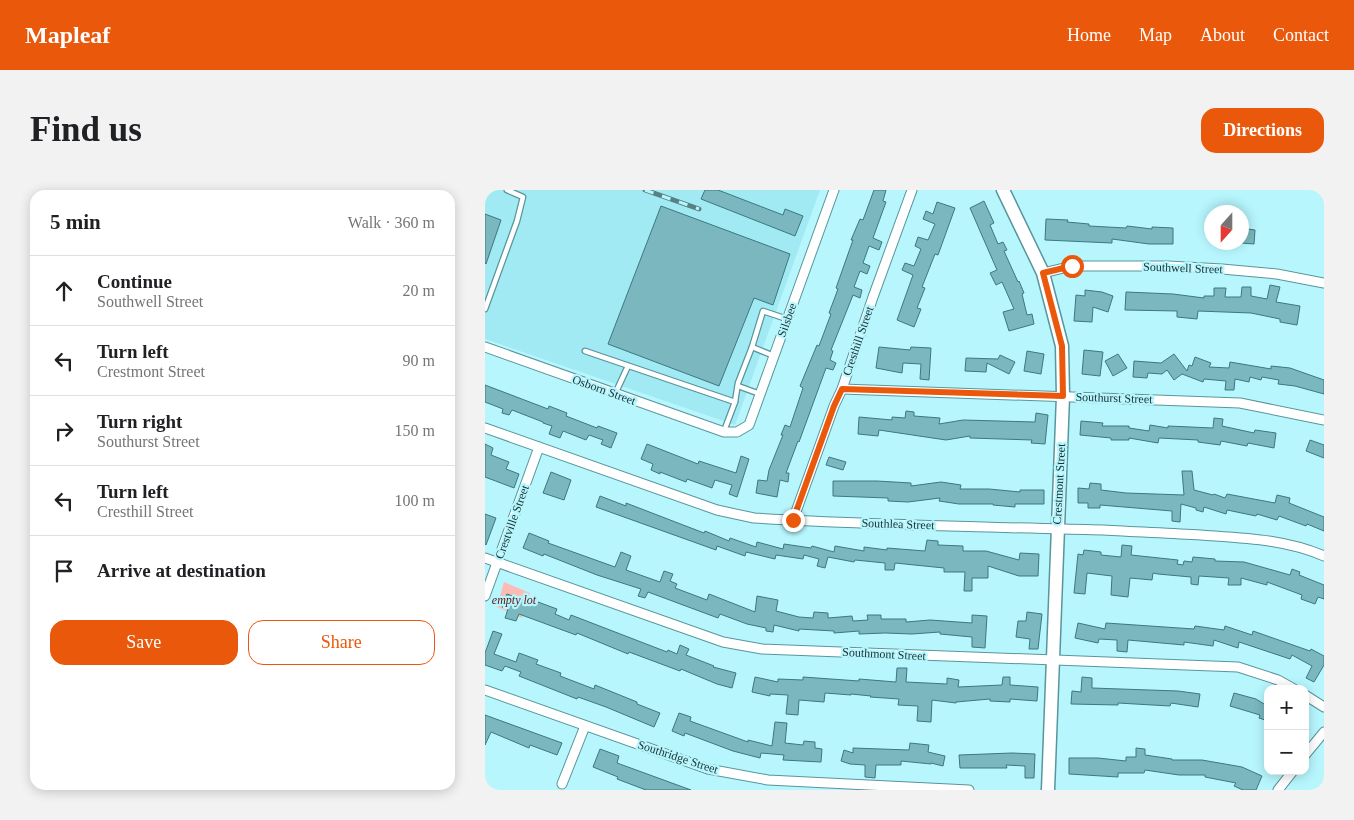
<!DOCTYPE html>
<html lang="en">
<head>
<meta charset="utf-8">
<style>
  :root { --surface:#fff; --page:#f2f2f2; --text:#202124; --muted:#757577; --line:#e0e0e0; --accent:#ea580c }
  body { margin:0; font-family:Georgia,serif; background:var(--page); color:var(--text) }
  .controls { position:absolute; right:15px; bottom:15px; display:grid; overflow:hidden; border-radius:10px; box-shadow:0 2px 12px #0003 }
  .controls button { width:45px; height:45px; display:grid; place-items:center; padding:0; border:0; border-bottom:1px solid var(--line); background:var(--surface); color:var(--text); font:25px sans-serif }
  .compass { position:absolute; left:719px; top:15px; width:45px; height:45px; border-radius:50%; background:var(--surface); box-shadow:0 2px 12px #0003; rotate:201deg }
  .stop { position:absolute; width:15px; height:15px; margin:-11px; border:4px solid #ea580c; border-radius:50%; background:#fff }
  .stop.end { background:#ea580c; border-color:#fff; box-shadow:0 1px 5px #0008 }
  .list { margin:0; padding:0; list-style:none }
  h2 { display:flex; justify-content:space-between; align-items:center; height:65px; margin:0; padding:0 20px; font-size:21px }
  h2 small { font-size:16px; font-weight:400; color:var(--muted) }
  .list li { display:grid; grid-template-columns:32px 1fr auto; gap:15px; align-items:center; box-sizing:border-box; height:70px; padding:0 20px; border-top:1px solid var(--line) }
  .list b { display:block; font-size:19px; white-space:nowrap }
  .list p { margin:0; font-size:16px; white-space:nowrap; color:var(--muted) }
  .list em { font-size:16px; font-style:normal; color:var(--muted) }
  .actions { display:flex; gap:10px; padding:15px 20px }
  .actions a { flex:1; padding:11px 0; border:1px solid var(--accent); border-radius:15px; text-align:center; font-size:18px; color:var(--accent) }
  .actions .main { background:var(--accent); color:#fff }
  .icon { flex:none; width:28px; height:28px; fill:none; stroke:currentColor; stroke-width:2; stroke-linecap:round; stroke-linejoin:round }
  .map { position:relative; flex:none; width:839px; height:600px; overflow:hidden; border-radius:15px }
  header { display:flex; align-items:center; gap:30px; box-sizing:border-box; height:70px; padding:0 25px; background:var(--accent); color:#fff }
  header strong { font-size:24px }
  nav { display:flex; gap:28px; margin-inline-start:auto; font-size:18px }
  .intro { display:flex; align-items:center; justify-content:space-between; box-sizing:border-box; height:120px; padding:0 30px }
  h1 { margin:0; font-size:35px }
  .button { padding:12px 22px; border-radius:15px; background:var(--accent); color:#fff; font-size:18px; font-weight:700 }
  main { display:flex; gap:30px; padding:0 30px }
  aside { flex:1; background:var(--surface); border-radius:15px; box-shadow:0 2px 12px #0003 }
  .map>svg:first-child { display:block }
  .built { fill:#a2eaf3 }
  .green { fill:#fabcb5 }
  .building { fill:#7ab7be; stroke:#3c787f }
  .lines { fill:none; stroke-linecap:round; stroke-linejoin:round }
  .lane-casing { stroke:#59959c; stroke-width:7 }
  .street-casing { stroke:#59959c; stroke-width:11 }
  .secondary-casing { stroke:#59959c; stroke-width:15 }
  .lane { stroke:#fff; stroke-width:4.5 }
  .street { stroke:#fff; stroke-width:9 }
  .secondary { stroke:#fff; stroke-width:12 }
  .rail-casing { stroke:#588186; stroke-width:5 }
  .rail { stroke:#b7f6fd; stroke-width:3; stroke-dasharray:9; stroke-linecap:butt }
  .route { stroke:#ea580c; stroke-width:6 }
  .labels { text-anchor:middle; dominant-baseline:central; stroke-width:4.5; stroke-linejoin:round; paint-order:stroke }
  .street-label { font-size:12px; fill:#173033; stroke:#b7f6fd }
  .park-label { font-size:12px; font-style:italic; fill:#5d1616; stroke:#b7f6fd }
</style>
</head>
<body>
<header>
<strong>Mapleaf</strong>
<nav><a>Home</a><a>Map</a><a>About</a><a>Contact</a></nav>
</header>
<div class="intro"><h1>Find us</h1><a class="button">Directions</a></div>
<main>
<aside>
<h2>5 min<small>Walk · 360 m</small></h2>
<ul class="list">
<li><svg class="icon" aria-label="ahead" viewBox="0 0 24 24"><path d="M12 20V5M6 11l6-6 6 6"/></svg><div><b>Continue</b><p>Southwell Street</p></div><em>20 m</em></li>
<li><svg class="icon" aria-label="left" viewBox="0 0 24 24"><path d="M17 20v-9H6M10 6l-5 5 5 5"/></svg><div><b>Turn left</b><p>Crestmont Street</p></div><em>90 m</em></li>
<li><svg class="icon" aria-label="right" viewBox="0 0 24 24"><path d="M7 20v-9h11M14 6l5 5-5 5"/></svg><div><b>Turn right</b><p>Southurst Street</p></div><em>150 m</em></li>
<li><svg class="icon" aria-label="left" viewBox="0 0 24 24"><path d="M17 20v-9H6M10 6l-5 5 5 5"/></svg><div><b>Turn left</b><p>Cresthill Street</p></div><em>100 m</em></li>
<li><svg class="icon" aria-label="arrive" viewBox="0 0 24 24"><path d="M6 21V4h12l-3 4 3 4H6"/></svg><div><b>Arrive at destination</b></div></li>
</ul>
<div class="actions"><a class="main">Save</a><a>Share</a></div>
</aside>
<div class="map">
<svg width="839" height="600" viewBox="0 0 839 600">
  <rect width="100%" height="100%" fill="#b7f6fd"/>
  <path class="built" d="M0 0H335L250 235 0 149Z"/>
  <path class="green" d="M19 392 45 403 37 428 12 417Z"/>
  <g class="building">
    <path d="M220 0H233L298 25 300 19 318 26 310 46 216 9Z"/>
    <path d="M389 0H401L398 11 401 12 388 48 397 52 394 60 384 56 378 73 385 76 382 84 375 81 369 97 377 100 375 108 368 105 346 160 348 161 345 170 351 173 348 180 341 178 314 252 313 251 301 283H304L303 292 295 290 292 307 271 303 273 290 282 291 284 280 298 245H296L300 235 305 237 318 198 315 196 332 155 334 156 346 124 344 123 353 99 351 98 368 50H366L375 29 378 30Z"/>
    <path d="M499 11 509 33 505 35 513 54 518 52 522 60 519 61 533 92 534 91 539 103 537 104 542 125 547 124 549 134 524 141 518 122 529 119 517 92 511 95 505 83 512 80 485 18Z"/>
    <path d="M452 12 470 18 453 65 450 64 437 97 440 98 432 118 436 119 429 137 412 130 428 85 417 80 420 73 429 76 436 59 430 56 433 47 443 50 450 34 438 29 441 21 448 24Z"/>
    <path d="M176 16 305 64 288 115 269 108 234 196 123 154Z"/>
    <path d="M0 24 16 30 1 74 0 73Z"/>
    <path d="M561 29 583 30 582 32 604 34V36L641 38 642 36 667 39V37L688 38V54H664L627 49V53L560 50Z"/>
    <path d="M756 38 770 40 769 54 756 53Z"/>
    <path d="M785 95 795 97 791 112 815 116 812 135 795 132V129L766 123 713 121 712 129 692 127V121L640 120 641 102 688 104 719 108V106H729V98H741L740 107H756L757 97H766V106L782 109Z"/>
    <path d="M600 100 617 102 628 106 623 122 608 117 607 132 589 131 591 105 600 106Z"/>
    <path d="M394 157 425 160 426 157 446 158 444 190 435 189 436 174 418 173 417 183 391 178Z"/>
    <path d="M599 160 618 162 615 186 597 184Z"/>
    <path d="M542 161 559 164 556 184 539 181Z"/>
    <path d="M633 164 642 178 628 186 620 171Z"/>
    <path d="M689 164 702 181 704 175 707 176 710 167 726 173 724 177 744 178 745 172 786 179V176L805 178 839 190V204L810 196 793 194 794 190 777 187 776 190 765 187 764 192 750 189 749 200H740L741 191 719 189 718 192 697 184 689 190 682 180 677 184 663 183 662 188 648 187 649 171 676 173Z"/>
    <path d="M515 165 530 172 524 184 502 173 501 182 480 181 481 168 513 169Z"/>
    <path d="M0 195 63 219 64 216 82 223 81 226 112 238 113 236 132 243 126 258 116 254 118 250 104 245 101 250 78 241 75 248 64 244 67 236 58 233V232L27 220 24 225 17 223 18 219 0 212Z"/>
    <path d="M421 221 429 222V226L455 228 454 234 478 230 550 232 551 223 563 225 560 254 546 253 547 250 485 248V246L461 250 394 240 393 246 373 244 374 227 407 230V227L420 228Z"/>
    <path d="M729 228 738 229 737 236 769 243 770 240 791 243 789 258 763 253 762 256 736 251 735 255 713 252V250L674 248 673 253 644 248V250H626V248L595 245 596 231 618 233 617 236H644V238L664 241 665 235 683 238V236L728 238Z"/>
    <path d="M825 250 839 255V268L821 261Z"/>
    <path d="M0 254 8 258 6 265 24 272 21 279 34 284 29 298 0 287Z"/>
    <path d="M162 254 213 274 214 271 251 283 256 266 264 269 252 307 244 304 247 295 230 290 227 298 202 289 201 292 175 282V284L166 280 168 274 156 269Z"/>
    <path d="M344 267 361 272 358 280 341 275Z"/>
    <path d="M697 281H707L709 300 728 305 729 304 740 308 742 304 790 313 792 305 805 308 804 313 839 327V341L822 334 821 336 794 326 792 330 772 324 771 326 742 320 741 324 719 317 718 322 711 320V318L696 314 695 332 687 331V321L615 315V318H603V313H593V298L604 299 605 293 616 294V300L641 303 699 305Z"/>
    <path d="M66 282 86 290 79 310 58 303Z"/>
    <path d="M348 291H392L426 293V296L456 292 476 295 475 299H504L535 302V300H559V314H530V317L508 315V314H474L454 311 455 308 423 312 403 311V308L348 306Z"/>
    <path d="M115 306 141 316V313L219 343 220 341 244 351 245 348 271 357 272 352 298 359 299 354 326 358 327 356 349 362 350 356 379 361V357L402 360V358L440 361 442 350 453 351V355L478 356V361H501L534 370 535 363 554 364 553 386H534L503 376V388H487V401H479L480 382H459V378L410 373 409 380H400V373L370 370 369 372 343 367 340 378 332 376 334 369 319 365 318 369 291 365 290 369 261 362 260 366 232 356 231 360 111 317Z"/>
    <path d="M0 324 11 328 1 355 0 354Z"/>
    <path d="M44 343 64 351 63 353 130 377 136 362 146 366 141 380 175 392 179 381 188 384 185 391 192 394 190 398 222 410 224 404 270 422 272 406 293 410 291 421 314 427 328 428 329 422 343 423V428L367 426 368 431 383 430 382 425H396V429H421V432L445 430 487 433V425L502 426 500 458 487 457V447L455 444V442L427 444 400 443 374 444V441L349 443V441L314 439V441L289 435 288 442 281 441V438L262 434 235 424 233 428 163 402 160 408 153 406 156 399 112 385 59 364 58 366 38 358Z"/>
    <path d="M637 355 647 356 646 365 693 370 692 374 698 375 699 371 707 372 708 367 730 369V371L759 372 805 385 807 379 815 382 814 385 839 395V409L833 407 830 414 816 409 817 405 782 392V395L756 388V395H743L744 388 714 386 713 395 706 394V387L673 384 668 383 667 390 645 388 643 407 626 405 627 386 602 383 600 404 589 403 593 364 598 365 599 360 616 362V365L636 367Z"/>
    <path d="M22 404 52 415 53 412 72 419 70 424 84 430 86 425 182 462 183 460 192 464 195 455 204 459 201 465 229 476 228 477 251 483 247 498 232 494 196 479 195 481 144 462 143 464 92 443 91 445 34 424 31 431 20 428 23 419 17 417Z"/>
    <path d="M542 422 557 424 553 459H544L545 449 531 447 533 431H541Z"/>
    <path d="M593 433 620 439 621 433 709 439 710 436 739 440 740 436 767 445 768 441 825 461 826 459 839 466V475L829 492 821 488 827 476 807 465 805 469 754 452 753 458 729 450 728 456 699 452V455L643 450 642 462 632 461V450L614 449 613 453 590 448Z"/>
    <path d="M8 441 17 444 9 464 31 472 34 463 53 470 51 474 76 483 75 486 109 499 110 495 152 512V514L175 523 169 537 121 517 93 507 92 509 34 486 36 482 20 476 17 481 0 475V463Z"/>
    <path d="M412 478H422L421 492 462 494V488L474 490 473 497 517 495 518 487H525V495L553 497 552 511 525 509V512L505 511V509L471 512V513L447 510 446 532 432 531 433 516 413 515 414 509 385 507 386 506 366 504V505L340 503 339 512 314 510 313 525 301 524 303 505 285 504V506L267 502 270 487 293 492V489L318 490V487L374 491V489L411 492Z"/>
    <path d="M597 487 607 488V498L693 501 715 504 713 517 686 513 685 516 633 513V515L586 514 587 501 596 502Z"/>
    <path d="M749 503 771 509 779 514 783 507V531L774 528 775 525 745 516Z"/>
    <path d="M194 523 206 527 205 531 263 552V550L287 556 290 532 302 533 300 553 318 555 319 551 330 552V558L337 559 336 572 298 570 299 565 276 563 275 568 248 561 200 543 199 546 187 541Z"/>
    <path d="M0 525 77 553 72 565 45 555 44 558 6 542 0 555Z"/>
    <path d="M425 553 444 555 443 562 460 566 458 576 446 573V574L416 571V575H391L390 588 380 587V575L365 574 356 571 359 560 368 563V558L424 560Z"/>
    <path d="M651 558 660 559V565L687 569V570H717L757 577 777 586 771 600H758L749 596 751 593 720 587V585H694L660 580 659 583H633V587L584 584V568H613L641 571V567H651Z"/>
    <path d="M115 559 134 566 132 573 206 600H161L132 589 133 587 108 577Z"/>
    <path d="M527 563 550 564 549 588H540V576L521 575 522 578H475L474 565Z"/>
  </g>
  <g class="lines">
    <defs>
      <g id="lane">
        <path d="M0 119 32 31 38 7 22 0"/>
        <path d="M267 157 289 166"/>
        <path d="M100 161 250 212"/>
        <path d="M253 196 275 204"/>
        <path d="M130 204 143 176"/>
        <path d="M239 241 250 212 253 193 267 157 278 121 302 129"/>
      </g>
      <g id="street">
        <path d="M558 83 587 76H683L737 79 792 84 839 93"/>
        <path d="M0 157 239 242H252L264 235 349 0"/>
        <path d="M357 199 755 213 839 230"/>
        <path d="M0 238 232 320 269 328C385 335 502 337 618 340 651 342 684 343 716 345 758 348 800 349 839 366"/>
        <path d="M308 330 349 216 357 199 388 107 427 0"/>
        <path d="M0 368 238 452 277 459 753 477 793 490 809 499"/>
        <path d="M0 406 54 257"/>
        <path d="M0 500 223 579 283 590 484 600"/>
        <path d="M820 505 839 517"/>
        <path d="M820 565 839 542"/>
        <path d="M77 594 100 536"/>
        <path d="M793 600 808 581"/>
      </g>
      <path id="secondary" d="M518 0 558 83 577 156 578 206 563 600"/>
    </defs>
    <use href="#lane" class="lane-casing"/>
    <use href="#street" class="street-casing"/>
    <use href="#secondary" class="secondary-casing"/>
    <use href="#lane" class="lane"/>
    <use href="#street" class="street"/>
    <use href="#secondary" class="secondary"/>
    <defs>
      <path id="rail" d="M160 0 214 19"/>
    </defs>
    <use href="#rail" class="rail-casing"/>
    <use href="#rail" class="rail"/>
  </g>
  <g class="lines">
    <path class="route" d="M308 330 349 216 357 199 578 206 577 156 558 83 587 76"/>
  </g>
  <g class="labels">
    <g class="street-label">
      <text transform="translate(698 78) rotate(2)">Southwell Street</text>
      <text transform="translate(302 130) rotate(-70)">Silsbee</text>
      <text transform="translate(373 151) rotate(-71)">Cresthill Street</text>
      <text transform="translate(119 200) rotate(20)">Osborn Street</text>
      <text transform="translate(629 208) rotate(2)">Southurst Street</text>
      <text transform="translate(574 294) rotate(-87)">Crestmont Street</text>
      <text transform="translate(27 332) rotate(-70)">Crestville Street</text>
      <text transform="translate(413 334) rotate(2)">Southlea Street</text>
      <text transform="translate(399 464) rotate(3)">Southmont Street</text>
      <text transform="translate(193 567) rotate(18)">Southridge Street</text>
    </g>
    <g class="park-label">
      <text x="29" y="410">empty lot</text>
    </g>
  </g>
</svg>
<div class="controls">
<button>+</button>
<button>−</button>
</div>
<svg class="compass" viewBox="-18 -18 36 36"><path d="M0-13l5 13h-10z" fill="#e53935"/><path d="M0 13l5-13h-10z" fill="#757577"/></svg>
<div class="stop" style="left:587px;top:76px"></div>
<div class="stop end" style="left:308px;top:330px"></div>
</div>
</main>
</body>
</html>
